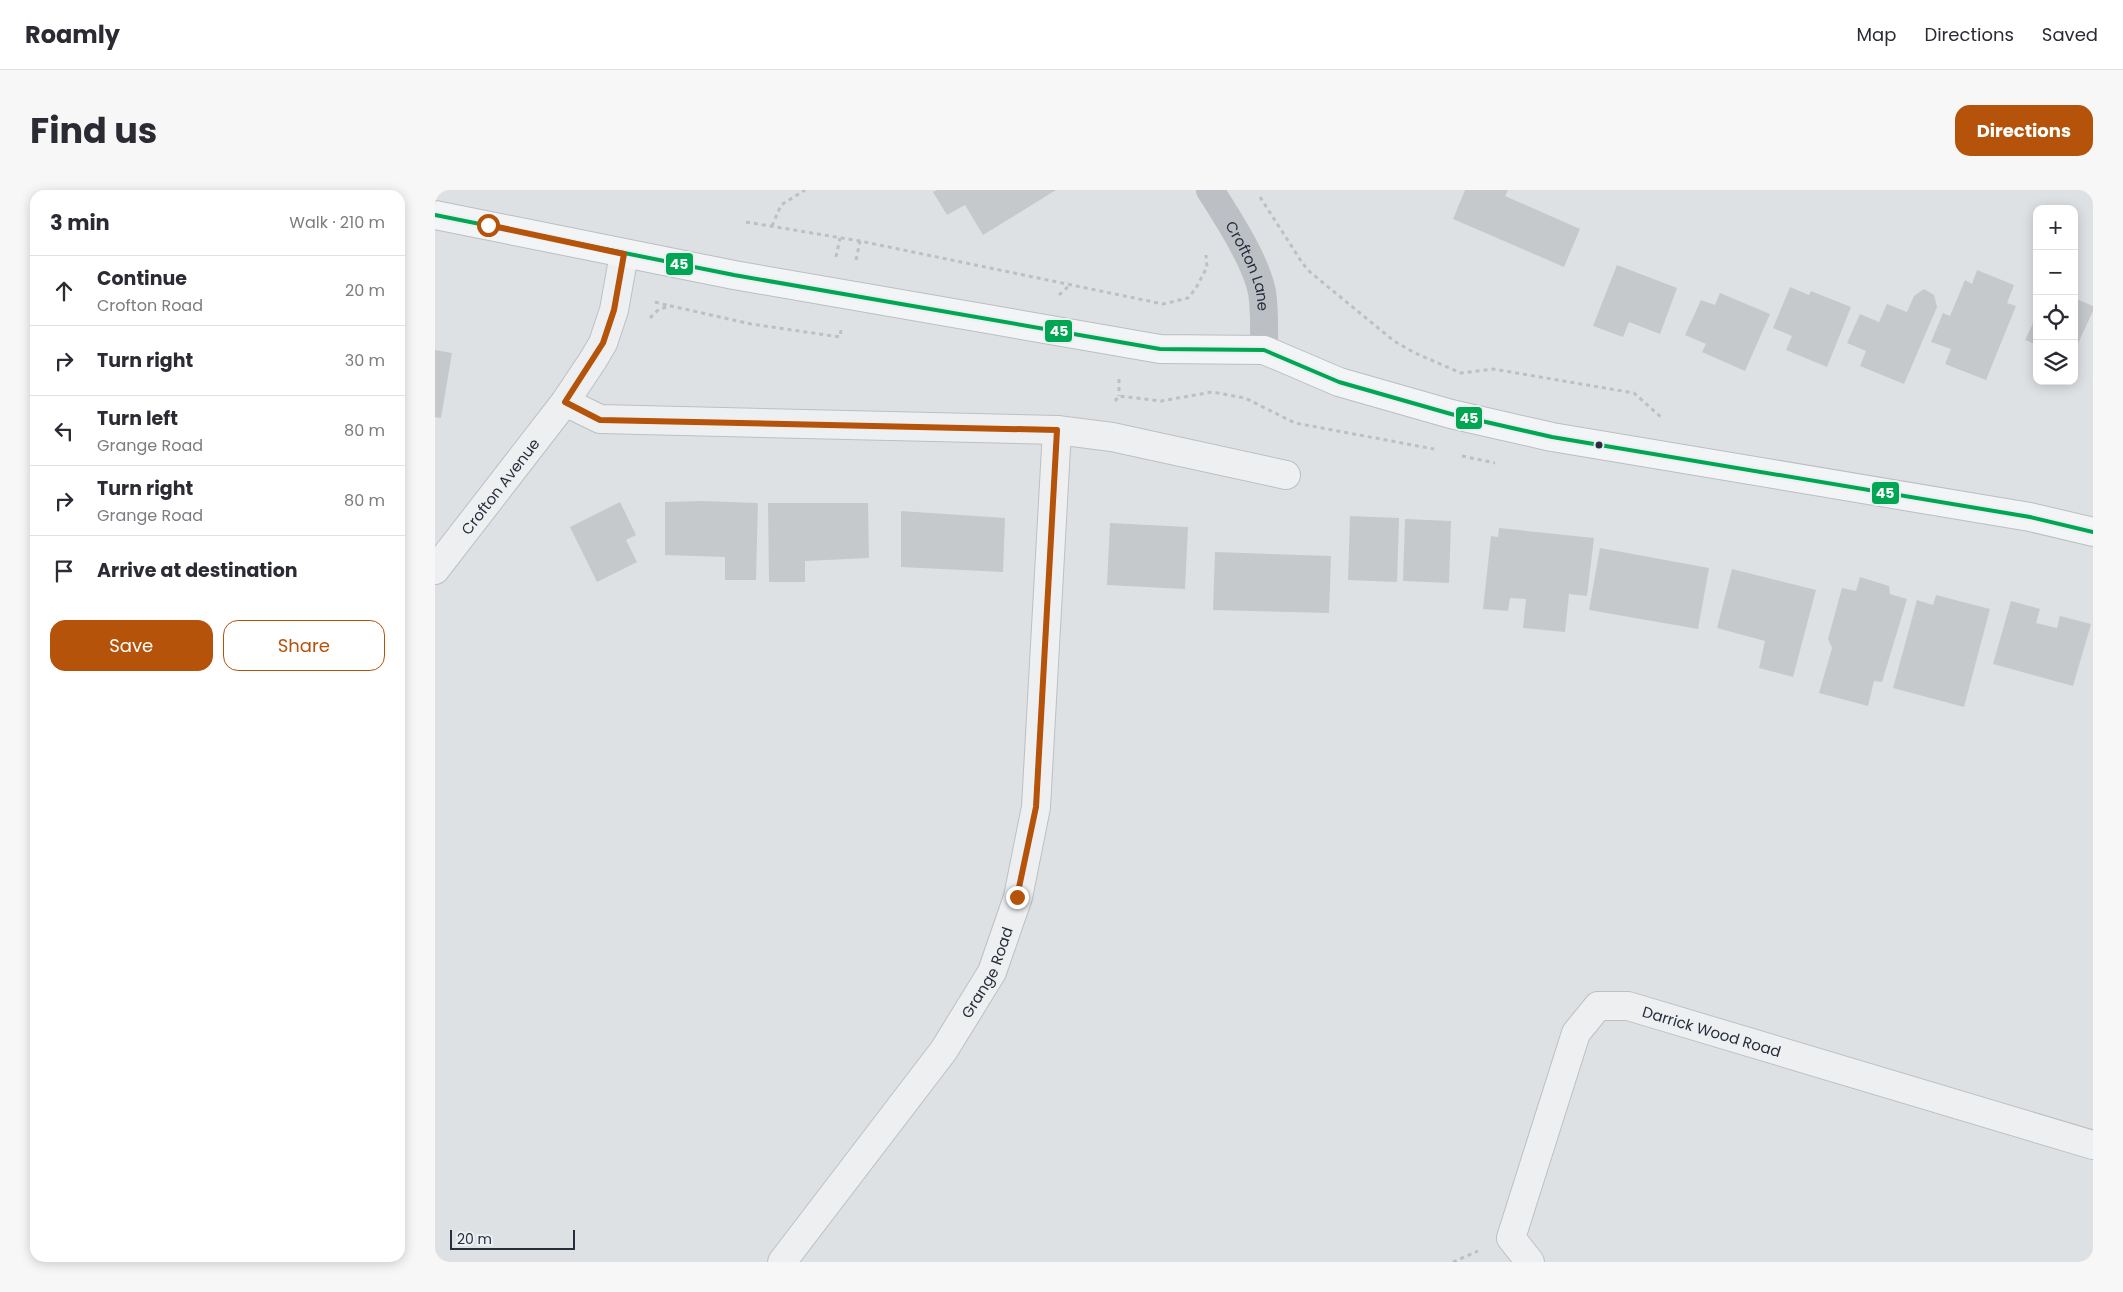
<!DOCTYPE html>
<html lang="en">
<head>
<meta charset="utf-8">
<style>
  :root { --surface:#fff; --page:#f7f7f7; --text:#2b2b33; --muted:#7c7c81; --line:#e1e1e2; --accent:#b45309 }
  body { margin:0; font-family:Poppins,sans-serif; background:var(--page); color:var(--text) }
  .controls { position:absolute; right:15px; top:15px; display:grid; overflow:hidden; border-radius:10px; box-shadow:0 2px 12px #0003 }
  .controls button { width:45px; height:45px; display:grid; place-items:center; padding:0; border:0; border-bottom:1px solid var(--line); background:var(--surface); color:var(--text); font:25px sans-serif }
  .scale { position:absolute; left:15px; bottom:12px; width:125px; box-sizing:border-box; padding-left:5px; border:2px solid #262e3c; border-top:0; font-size:14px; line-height:18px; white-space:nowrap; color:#262e3c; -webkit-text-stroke:4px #ebeff4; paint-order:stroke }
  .stop { position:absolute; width:15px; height:15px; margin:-11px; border:4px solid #b45309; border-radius:50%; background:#fff }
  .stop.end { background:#b45309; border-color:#fff; box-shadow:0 1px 5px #0008 }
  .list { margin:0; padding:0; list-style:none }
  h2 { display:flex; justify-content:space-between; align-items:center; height:65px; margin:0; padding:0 20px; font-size:21px }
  h2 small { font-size:16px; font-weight:400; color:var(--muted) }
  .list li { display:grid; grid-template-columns:32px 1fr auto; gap:15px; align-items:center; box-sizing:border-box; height:70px; padding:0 20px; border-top:1px solid var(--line) }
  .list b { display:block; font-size:19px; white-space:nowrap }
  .list p { margin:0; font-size:16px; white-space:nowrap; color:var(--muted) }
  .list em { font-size:16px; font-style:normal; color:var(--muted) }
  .actions { display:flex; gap:10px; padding:15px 20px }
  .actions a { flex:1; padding:11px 0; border:1px solid var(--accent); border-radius:15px; text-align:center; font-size:18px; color:var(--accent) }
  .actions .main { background:var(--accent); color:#fff }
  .icon { flex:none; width:28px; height:28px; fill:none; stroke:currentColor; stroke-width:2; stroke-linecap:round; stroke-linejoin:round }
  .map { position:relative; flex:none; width:1658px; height:1072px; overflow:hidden; border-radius:15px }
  header { display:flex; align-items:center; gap:30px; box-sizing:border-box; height:70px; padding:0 25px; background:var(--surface); border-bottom:1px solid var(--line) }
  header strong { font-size:24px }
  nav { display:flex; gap:28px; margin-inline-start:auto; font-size:18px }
  .intro { display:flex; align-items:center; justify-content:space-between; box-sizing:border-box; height:120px; padding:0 30px }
  h1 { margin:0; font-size:35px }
  .button { padding:12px 22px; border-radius:15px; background:var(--accent); color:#fff; font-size:18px; font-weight:700 }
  main { display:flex; gap:30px; padding:0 30px }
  aside { flex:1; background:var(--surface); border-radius:15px; box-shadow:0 2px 12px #0003 }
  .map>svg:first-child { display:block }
  .building { fill:#c6c9cc }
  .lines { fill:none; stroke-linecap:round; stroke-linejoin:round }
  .street-casing { stroke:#bdbfc2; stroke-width:30 }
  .primary-casing { stroke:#bbbec2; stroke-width:30 }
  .path { stroke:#bebfc4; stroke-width:3; stroke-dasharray:4 4; stroke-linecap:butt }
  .street { stroke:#eeeff1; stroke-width:28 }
  .secondary { stroke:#bcbfc4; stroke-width:28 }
  .primary { stroke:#f2f4f5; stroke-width:28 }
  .bus-1-casing { stroke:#ebeff4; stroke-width:8 }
  .bus-1 { stroke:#00a651; stroke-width:4 }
  .route { stroke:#b45309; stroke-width:6 }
  .bus-dot { fill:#262e3c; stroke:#ebeff4; stroke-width:2 }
  .labels { text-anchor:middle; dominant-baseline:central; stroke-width:5; stroke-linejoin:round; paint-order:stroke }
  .street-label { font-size:15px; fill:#262e3c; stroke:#ebeff4 }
  .line-badge { stroke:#ebeff4; stroke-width:2 }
  .badge-label { font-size:14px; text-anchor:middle; font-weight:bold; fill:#fff }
</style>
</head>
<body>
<header>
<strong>Roamly</strong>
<nav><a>Map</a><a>Directions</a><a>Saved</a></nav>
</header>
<div class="intro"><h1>Find us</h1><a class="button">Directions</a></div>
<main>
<aside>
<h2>3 min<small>Walk · 210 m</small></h2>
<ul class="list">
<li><svg class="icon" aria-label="ahead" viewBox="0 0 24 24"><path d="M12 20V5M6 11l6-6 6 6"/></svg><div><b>Continue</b><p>Crofton Road</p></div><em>20 m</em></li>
<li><svg class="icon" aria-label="right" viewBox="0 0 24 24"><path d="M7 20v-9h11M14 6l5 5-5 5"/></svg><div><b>Turn right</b></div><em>30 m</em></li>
<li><svg class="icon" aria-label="left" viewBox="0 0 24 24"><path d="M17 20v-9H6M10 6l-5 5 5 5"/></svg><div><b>Turn left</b><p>Grange Road</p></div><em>80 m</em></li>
<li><svg class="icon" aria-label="right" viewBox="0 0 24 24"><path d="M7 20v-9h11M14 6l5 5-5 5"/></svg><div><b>Turn right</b><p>Grange Road</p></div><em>80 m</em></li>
<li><svg class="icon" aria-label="arrive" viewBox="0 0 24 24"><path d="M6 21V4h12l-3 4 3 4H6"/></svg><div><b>Arrive at destination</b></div></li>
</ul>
<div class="actions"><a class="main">Save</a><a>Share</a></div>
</aside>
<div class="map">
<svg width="1658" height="1072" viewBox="0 0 1658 1072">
  <rect width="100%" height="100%" fill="#dee1e4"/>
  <g class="building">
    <path d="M502 0H621L548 45 530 15 512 25 498 2Z"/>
    <path d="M1030 0H1073L1070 6 1145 39 1129 77 1018 29Z"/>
    <path d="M1182 75 1242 98 1225 144 1194 132 1188 147 1158 136Z"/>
    <path d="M1542 80 1579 95 1572 113 1581 116 1551 190 1510 174 1516 159 1496 152 1508 123 1515 126 1530 90 1537 94Z"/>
    <path d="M1355 97 1374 105 1376 101 1416 117 1392 177 1351 160 1357 146 1338 138Z"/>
    <path d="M1489 99 1499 105 1502 117 1469 194 1425 176 1431 161 1412 153 1425 124 1444 132 1452 114 1472 122 1479 106Z"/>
    <path d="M1285 103 1335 124 1310 181 1267 162 1271 154 1250 145 1266 110 1280 115Z"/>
    <path d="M1639 108 1658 116V121L1639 162Z"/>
    <path d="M1602 125V155L1590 150Z"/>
    <path d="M0 160 17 163 6 228 0 227Z"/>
    <path d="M268 311 323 313 321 390H290V367L230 365V312Z"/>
    <path d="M185 312 201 345 191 350 202 372 162 392 135 337Z"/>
    <path d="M333 313H433L434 368 370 371V392H334Z"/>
    <path d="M466 321 570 328 568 382 466 377Z"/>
    <path d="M915 326 964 328 962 392 913 390Z"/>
    <path d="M970 329 1016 331 1014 393 968 391Z"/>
    <path d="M675 333 753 337 750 399 672 395Z"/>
    <path d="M1064 338 1159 348 1152 406 1134 404 1130 442 1088 438 1091 409 1075 408 1073 421 1048 419 1056 346 1063 347Z"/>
    <path d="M1165 358 1274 378 1263 439 1154 420Z"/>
    <path d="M780 362 896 366 894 423 778 420Z"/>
    <path d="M1297 379 1381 400 1358 487 1324 478 1330 451 1282 438Z"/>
    <path d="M1425 387 1454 396 1455 404 1472 409 1447 492 1439 491 1433 516 1384 503 1397 458 1393 449 1407 398 1421 401Z"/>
    <path d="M1501 405 1555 419 1529 517 1458 498 1482 410 1498 415Z"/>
    <path d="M1576 411 1605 419 1601 433 1622 438 1625 426 1656 434 1638 496 1558 474Z"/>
  </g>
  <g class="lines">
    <defs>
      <g id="street">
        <path d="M130 212 165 229 622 240 677 247 851 285"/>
        <path id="s1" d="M0 380 130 212 158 170 168 153 179 120 189 64"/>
        <path id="s2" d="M347 1072 509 860 557 782 583 707 601 617 622 240"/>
        <path id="s3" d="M1095 1072 1076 1048 1141 843 1163 816H1193L1658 955"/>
      </g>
      <path id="primary" d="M0 25 299 85 725 159 829 160 904 192 1016 224 1117 247 1595 327 1658 342"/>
    </defs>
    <use href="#street" class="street-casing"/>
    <use href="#primary" class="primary-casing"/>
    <g class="path">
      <path d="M825 7 868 74 875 82 959 151 980 163 1026 183 1058 179 1199 203 1227 228"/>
      <path d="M311 32 425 51 728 114 753 108 761 98 772 77 771 65"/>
      <path d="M337 36 346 15 370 0"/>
      <path d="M401 67 405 48"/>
      <path d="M421 70 425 51"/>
      <path d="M624 105 635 95"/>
      <path d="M220 112 235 116"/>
      <path d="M215 128 224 119 236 116 316 134 405 147 406 140"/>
      <path d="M684 189V206"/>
      <path d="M680 211 684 206 726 211 777 202 810 208 860 233 999 259"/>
      <path d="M1027 266 1060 273"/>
      <path d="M1018 1072 1043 1061"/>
    </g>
    <use href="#street" class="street"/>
    <path class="secondary" id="s4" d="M775 0C792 27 821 71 827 102 830 121 829 141 829 160"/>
    <use href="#primary" class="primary"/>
    <defs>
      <path id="bus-1" d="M0 25 299 85 725 159 829 160 904 192 1016 224 1117 247 1595 327 1658 342"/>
    </defs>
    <use href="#bus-1" class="bus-1-casing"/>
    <use href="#bus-1" class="bus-1"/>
  </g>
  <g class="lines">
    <path class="route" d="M53 35 189 64 179 120 168 153 130 212 165 230 622 240 601 617 582 707"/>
  </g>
  <circle class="bus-dot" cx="1164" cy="255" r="4.5"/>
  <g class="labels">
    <g class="street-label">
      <text stroke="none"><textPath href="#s4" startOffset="86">Crofton Lane</textPath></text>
      <text stroke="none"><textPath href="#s1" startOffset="106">Crofton Avenue</textPath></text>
      <text stroke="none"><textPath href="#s2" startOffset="356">Grange Road</textPath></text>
      <text stroke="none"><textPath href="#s3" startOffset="398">Darrick Wood Road</textPath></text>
    </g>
  </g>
  <g class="line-badge">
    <rect x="230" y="62" width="29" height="24" rx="5" fill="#00a651"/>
    <rect x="609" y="129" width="29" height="24" rx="5" fill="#00a651"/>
    <rect x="1020" y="216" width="28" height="24" rx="5" fill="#00a651"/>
    <rect x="1436" y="291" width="29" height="24" rx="5" fill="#00a651"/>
  </g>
  <g class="badge-label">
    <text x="244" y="79">45</text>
    <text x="624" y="146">45</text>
    <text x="1034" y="233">45</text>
    <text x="1450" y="308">45</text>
  </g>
</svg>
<div class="controls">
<button>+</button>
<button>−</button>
<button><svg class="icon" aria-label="locate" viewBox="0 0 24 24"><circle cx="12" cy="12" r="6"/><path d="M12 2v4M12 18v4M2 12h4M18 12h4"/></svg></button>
<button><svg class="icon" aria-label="layers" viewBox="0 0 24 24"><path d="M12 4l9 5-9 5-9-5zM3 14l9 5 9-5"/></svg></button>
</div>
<div class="scale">20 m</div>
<div class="stop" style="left:53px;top:35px"></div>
<div class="stop end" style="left:582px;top:707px"></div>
</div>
</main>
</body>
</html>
